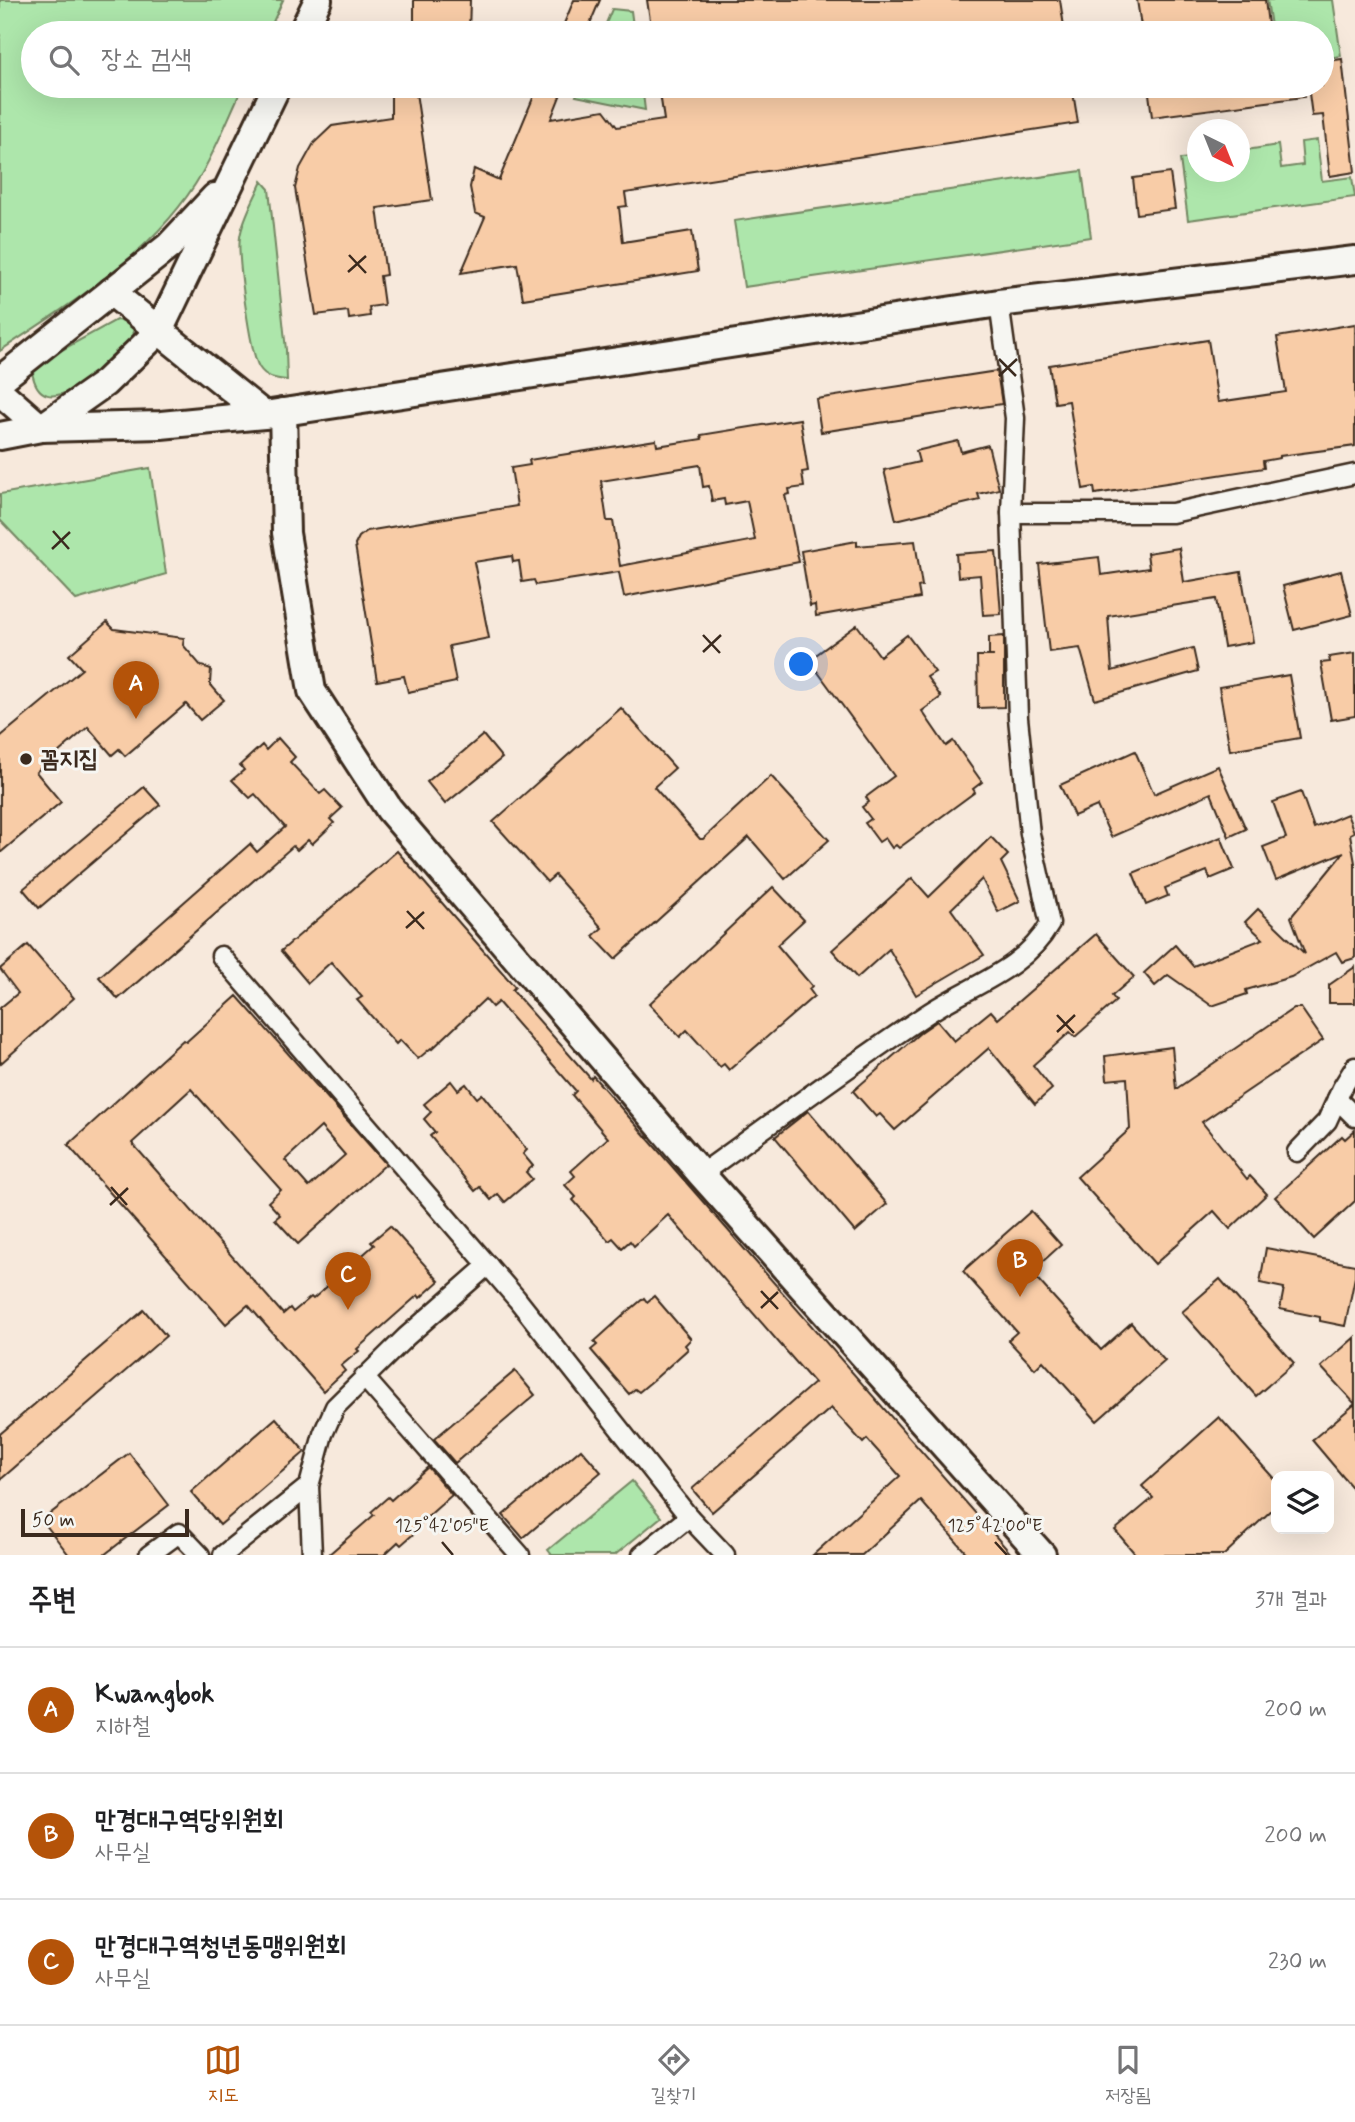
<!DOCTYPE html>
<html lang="ko">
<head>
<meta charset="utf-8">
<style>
  :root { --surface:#fff; --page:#f2f2f2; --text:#202124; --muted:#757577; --line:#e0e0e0; --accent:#b45309 }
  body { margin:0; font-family:Mynerve,"Poor Story",sans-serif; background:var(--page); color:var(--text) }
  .controls { position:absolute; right:21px; bottom:21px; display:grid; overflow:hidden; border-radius:14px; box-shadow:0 7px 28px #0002 }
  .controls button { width:63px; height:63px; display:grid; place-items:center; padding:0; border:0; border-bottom:2px solid var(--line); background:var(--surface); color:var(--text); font:35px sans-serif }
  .compass { position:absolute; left:1187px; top:119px; width:63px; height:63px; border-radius:50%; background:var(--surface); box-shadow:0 7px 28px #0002; rotate:137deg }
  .scale { position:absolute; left:21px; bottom:18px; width:168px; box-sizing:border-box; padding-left:7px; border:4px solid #3b2a1e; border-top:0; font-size:19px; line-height:24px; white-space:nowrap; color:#3b2a1e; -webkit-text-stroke:5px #f6f6f2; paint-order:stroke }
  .you { position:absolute; left:802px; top:665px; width:24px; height:24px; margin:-18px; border:5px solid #fff; border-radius:50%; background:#1a73e8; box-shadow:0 0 0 10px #1a73e833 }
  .badge { display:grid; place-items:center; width:46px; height:46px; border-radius:50%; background:var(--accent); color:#fff; font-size:23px; font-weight:700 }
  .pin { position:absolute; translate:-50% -58px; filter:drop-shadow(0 2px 4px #0008) }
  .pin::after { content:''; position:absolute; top:37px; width:24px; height:21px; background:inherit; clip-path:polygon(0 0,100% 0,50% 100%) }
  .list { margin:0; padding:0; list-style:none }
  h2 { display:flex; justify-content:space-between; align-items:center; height:91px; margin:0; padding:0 28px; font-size:30px }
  h2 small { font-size:23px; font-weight:400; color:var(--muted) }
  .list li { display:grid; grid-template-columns:46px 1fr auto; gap:21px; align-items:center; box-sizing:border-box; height:126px; padding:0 28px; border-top:2px solid var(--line) }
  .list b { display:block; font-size:26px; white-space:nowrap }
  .list p { margin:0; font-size:23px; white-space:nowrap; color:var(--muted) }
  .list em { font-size:23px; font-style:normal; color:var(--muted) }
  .icon { flex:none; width:38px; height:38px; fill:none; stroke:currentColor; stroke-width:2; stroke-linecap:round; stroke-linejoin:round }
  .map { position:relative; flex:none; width:1355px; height:1555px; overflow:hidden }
  .search { position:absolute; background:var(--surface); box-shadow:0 7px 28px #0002; left:21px; right:21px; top:21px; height:77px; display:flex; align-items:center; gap:18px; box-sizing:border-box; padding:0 24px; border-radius:38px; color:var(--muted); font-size:26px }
  .sheet { height:469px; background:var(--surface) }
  nav { display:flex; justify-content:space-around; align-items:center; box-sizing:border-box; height:98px; border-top:2px solid var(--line); background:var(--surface); font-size:19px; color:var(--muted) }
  nav a { display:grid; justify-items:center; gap:4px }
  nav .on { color:var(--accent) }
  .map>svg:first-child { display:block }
  .green { fill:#ade6ab; stroke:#748864; stroke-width:2 }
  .building { fill:#f8cca7; stroke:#3b2a1e; stroke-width:2; fill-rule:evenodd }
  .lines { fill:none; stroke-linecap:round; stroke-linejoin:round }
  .street-casing { stroke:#3b2a1e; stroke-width:23 }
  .secondary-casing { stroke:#3b2a1e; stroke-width:32 }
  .street { stroke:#f6f6f2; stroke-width:18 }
  .secondary { stroke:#f6f6f2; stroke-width:26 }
  .ticks { fill:none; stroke:#3b2a1e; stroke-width:2.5 }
  .poi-dot { fill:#3b2a1e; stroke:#f6f6f2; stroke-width:2.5 }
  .labels { text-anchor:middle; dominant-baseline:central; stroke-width:6; stroke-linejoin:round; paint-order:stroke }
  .poi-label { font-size:24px; font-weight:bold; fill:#3b2a1e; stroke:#f6f6f2; text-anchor:start }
  .ticks-label { font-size:18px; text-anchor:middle; fill:#3b2a1e; stroke:#f6f6f2; stroke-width:6; stroke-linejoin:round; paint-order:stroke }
</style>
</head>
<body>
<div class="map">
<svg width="1355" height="1555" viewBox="0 0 1355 1555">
  <rect width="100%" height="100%" fill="#f7e9dc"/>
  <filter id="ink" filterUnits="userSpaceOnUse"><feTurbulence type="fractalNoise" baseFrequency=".0143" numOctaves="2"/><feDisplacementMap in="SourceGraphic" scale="14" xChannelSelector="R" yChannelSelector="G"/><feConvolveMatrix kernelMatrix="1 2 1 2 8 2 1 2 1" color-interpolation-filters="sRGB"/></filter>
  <g filter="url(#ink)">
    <g class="green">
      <path d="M0 0H283L268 33H33V86H243C230 114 218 145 202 173 156 253 74 301 0 351Z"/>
      <path d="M1267 0H1333L1341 56 1322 59V33H1272Z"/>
      <path d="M612 9 631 11 634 33H602Z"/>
      <path d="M580 86H642L645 110 576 96Z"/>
      <path d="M1317 140 1322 181 1352 177 1355 197 1188 220 1180 159 1197 157 1198 172H1240V151L1278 145 1281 168 1303 165 1301 142Z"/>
      <path d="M1082 171 1091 237 744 287 734 221Z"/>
      <path d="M262 181 269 189 286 350 287 380C276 379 266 378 259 367 250 352 237 255 240 237 243 217 255 198 262 181Z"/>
      <path d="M116 320 126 321 133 327 134 337C114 356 43 434 32 372L40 362Z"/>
      <path d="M150 468 166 574 76 600 0 520V494Z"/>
      <path d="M632 1481 661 1517 615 1555H552L548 1550Z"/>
    </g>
    <g class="building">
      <path d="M414 0H470L469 33H414Z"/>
      <path d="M574 0H600L586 33H560Z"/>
      <path d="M647 0H1060L1065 33H652Z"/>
      <path d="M1137 0H1265L1269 33H1142Z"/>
      <path d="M1342 59 1355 172 1330 176 1323 115 1312 116 1308 86H1322V62Z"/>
      <path d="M391 86H415L432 200 377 208 386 275 380 276 384 305 369 307 370 316 349 319 348 311 316 315 295 188 300 168 314 143 332 126 391 117Z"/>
      <path d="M538 86H564L551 119 604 110 617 127 664 120 659 86H1072L1078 123 625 193 627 206 619 207 623 242 692 231 698 271 523 299 517 264 461 273 485 217 475 213 470 187 474 169 499 180Z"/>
      <path d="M1148 86H1303L1304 97 1152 117Z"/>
      <path d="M1170 173 1175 209 1137 214 1133 178Z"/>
      <path d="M1355 324V446L1280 456V458L1263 461 1264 468 1095 494 1094 487 1083 489 1069 401 1055 403 1049 365 1208 340 1218 402 1286 392 1277 337Z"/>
      <path d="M997 371 1002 404 821 432 816 399Z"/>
      <path d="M800 419 808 471 802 472 804 487 789 489 790 494 785 495 799 562 624 597 619 572 536 585 534 580 522 582 519 561 513 562 512 556 474 562 489 638 449 646 456 682 408 692 404 676 377 681 355 545 359 537 367 531 517 506 511 468 530 465 529 460 656 440 657 446 702 439 701 435ZM700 465 703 487 709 486 712 501 724 499 725 505 747 501 755 540 620 566 613 521H607L601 481Z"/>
      <path d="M958 441 961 452 988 445 999 489 978 494 980 500 896 520 884 470 919 462 916 451Z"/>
      <path d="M857 541V546L915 541 922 586 918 587 920 598 816 616 815 605 810 606 801 551Z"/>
      <path d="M1179 548 1184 582 1241 572 1253 642 1224 647 1216 599 1108 616 1112 671 1193 648 1198 671 1095 700 1080 648 1049 652 1039 564 1099 557 1101 575 1149 568 1147 553Z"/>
      <path d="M996 551 1001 614 983 615 980 575 958 577 956 554Z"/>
      <path d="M1341 571 1352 615 1294 630 1283 586Z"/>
      <path d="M107 622 114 629 184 638 183 645 201 666 211 669 210 684 224 700 200 720 186 704 125 756 119 749 112 755 88 727 36 772 61 802 0 853V737L82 669 69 655Z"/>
      <path d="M857 625 880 656 907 635 935 672 927 677 941 697 922 711 946 746 953 741 982 782 973 789 975 792 899 848 896 845 892 848 885 838 879 842 865 823 871 819 862 807 869 802 866 797 894 776 809 660Z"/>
      <path d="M1004 636V707L978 708 977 656H994H989V637Z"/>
      <path d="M1355 653V716L1331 720 1321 663 1330 662 1329 657Z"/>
      <path d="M1289 675 1300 738 1230 750 1219 687Z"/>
      <path d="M621 708 675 768 654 787 700 839H703L771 776 829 840 785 879 749 837 615 959 593 936 602 928 555 875 547 882 493 822Z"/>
      <path d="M483 735 502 758 445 804 427 782Z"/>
      <path d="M278 738 295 757 290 762 320 794 325 790 342 808 330 819 334 823 312 844 308 840 297 850 293 846 118 999 99 977 250 844 257 852 285 827 255 794 250 798 232 780 244 770 240 765 262 745 266 750Z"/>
      <path d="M1135 751 1154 794 1218 766 1246 829 1229 837 1211 793 1111 837 1097 806 1074 816 1060 785Z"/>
      <path d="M144 787 160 805 39 908 23 889Z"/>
      <path d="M1301 792 1314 828 1347 814 1354 832 1350 834 1355 863V958L1342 962 1336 952 1291 977 1246 990 1247 994 1212 1006 1168 975 1155 986 1144 973 1175 945 1193 966 1263 939 1245 922 1258 909 1305 954 1291 917 1344 852 1276 880 1263 847 1286 838 1273 802Z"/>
      <path d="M991 837 1008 855 1001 862 1020 901 998 912 982 879 951 909 984 955 916 995 889 949 857 978 832 950 912 878 929 897Z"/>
      <path d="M1221 837 1234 869 1210 879 1207 871 1165 888 1168 896 1146 905 1133 873Z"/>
      <path d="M397 851 515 987 512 990 591 1079 593 1076 1012 1555H968L921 1501 862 1555H813L900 1476 867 1439 863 1443 831 1408 712 1512 692 1489 814 1383 668 1215 634 1246 630 1241 622 1248 613 1238 609 1241 573 1200 576 1197 565 1185 575 1176 571 1171 608 1138 572 1095 576 1091 498 1002 492 1007 485 999 432 1049 431 1048 418 1059 400 1040 396 1044 357 1000 362 997 331 962 308 983 281 951Z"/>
      <path d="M773 887 804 920 777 945 812 986 809 989 814 996 729 1070 724 1064 720 1067 687 1030 680 1037 649 1004Z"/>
      <path d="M1096 934 1134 977 1112 996 1116 1001 1075 1037 1070 1032 1033 1065 1052 1089 1035 1104 989 1048 895 1130 880 1114 876 1117 853 1091 921 1032 937 1021 954 1041 991 1011 998 1019Z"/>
      <path d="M28 945 74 998 0 1064V1008L18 993 0 969Z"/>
      <path d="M1355 967V1003H1329V985Z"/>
      <path d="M237 996 386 1164 298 1244 275 1219 280 1215 268 1202 281 1190 191 1089 132 1143 283 1314 290 1308 293 1312 311 1297 313 1299 374 1245 371 1242 390 1226 439 1281 420 1298 418 1295 357 1349 359 1351 341 1366 345 1371 323 1391 248 1305 226 1324 68 1145 183 1040 186 1042ZM321 1127 345 1155 309 1187 285 1160Z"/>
      <path d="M1294 1008H1301L1323 1040 1202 1122 1247 1179 1250 1176 1267 1194 1230 1229 1214 1211 1155 1264 1077 1177 1130 1129 1127 1078 1107 1080 1105 1056 1172 1047 1176 1089Z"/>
      <path d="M451 1081 458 1090 466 1084 477 1098 482 1094 527 1150 523 1154 533 1166 526 1172 532 1179 505 1202 498 1194 491 1200 480 1187 475 1191 430 1136 435 1132 424 1119 431 1112 424 1104Z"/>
      <path d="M808 1111 887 1204 855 1232 775 1137Z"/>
      <path d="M1355 1130V1201L1314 1239 1275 1197 1342 1136 1345 1139Z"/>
      <path d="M1031 1211 1061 1245 1031 1272 1101 1350 1131 1323 1165 1361 1097 1421 1043 1361 1035 1369 1008 1340 1017 1332 963 1271Z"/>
      <path d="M1266 1248 1355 1265V1277L1345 1326 1320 1321V1317L1280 1309 1284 1288 1260 1283Z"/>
      <path d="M1220 1279 1294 1363 1256 1396 1182 1312Z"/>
      <path d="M654 1296 691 1339 685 1345 688 1349 657 1377 639 1392 635 1389 629 1394 591 1350 597 1345 594 1342 625 1314 644 1298 647 1302Z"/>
      <path d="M144 1310 166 1336 0 1480V1434Z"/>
      <path d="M1355 1337V1404L1321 1367Z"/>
      <path d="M515 1371 535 1395 455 1463 434 1439Z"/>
      <path d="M1355 1404V1491L1312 1440Z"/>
      <path d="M1219 1417 1276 1481V1506L1224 1555H1136L1115 1530 1153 1498 1142 1486Z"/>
      <path d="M276 1418 305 1452 220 1525 191 1492Z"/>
      <path d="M581 1449 601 1472 523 1538 503 1515Z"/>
      <path d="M129 1453 169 1505 104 1555H69L42 1520Z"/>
      <path d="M428 1467 452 1495 415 1528 418 1530 401 1545 398 1542 384 1555H328L374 1515 371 1512 388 1497 391 1500Z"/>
    </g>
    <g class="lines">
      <defs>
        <g id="street">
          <path d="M1011 513H1172L1355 474"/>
          <path d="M221 956 517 1299 689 1517 725 1555"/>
          <path d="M1337 1099 1355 1117"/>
          <path d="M1297 1152 1327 1121 1342 1088 1355 1067"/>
          <path d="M701 1174C776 1120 850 1065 927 1014 971 985 1023 971 1050 924L1030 834 1018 718 1011 513 1015 418 999 303"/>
          <path d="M364 1377 520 1555"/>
          <path d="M149 1555 179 1533 200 1555"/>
          <path d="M223 1555 309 1486"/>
          <path d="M312 1555 309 1486 323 1434 335 1407 406 1337 488 1265"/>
          <path d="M642 1555 689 1517"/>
        </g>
        <g id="secondary">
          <path d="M302 33 318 0"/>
          <path d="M111 292 264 415"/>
          <path d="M0 380 169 246 215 197"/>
          <path d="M0 392 41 428"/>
          <path d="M283 412 286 533 312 691 389 809 701 1174 1042 1555"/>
          <path d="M41 428 105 383 159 331 277 86"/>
          <path d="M0 436 41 428 161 425 264 415 999 303 1355 260"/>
        </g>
      </defs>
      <use href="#street" class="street-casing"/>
      <use href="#secondary" class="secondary-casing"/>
      <use href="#street" class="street"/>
      <use href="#secondary" class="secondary"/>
    </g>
  </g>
  <path class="ticks" d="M349 255 366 273M348 272 366 256M999 359 1016 376M999 376 1017 359M53 531 69 549M52 549 70 532M703 635 720 653M703 652 721 635M407 911 424 929M406 928 424 912M1057 1015 1074 1033M1057 1032 1075 1015M111 1187 127 1205M110 1205 128 1188M761 1291 778 1309M761 1308 778 1292M442 1542 453 1555M995 1542 1007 1555"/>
  <circle class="poi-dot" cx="26" cy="759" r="7"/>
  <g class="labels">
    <g class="poi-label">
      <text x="40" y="759">꼼지집</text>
    </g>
  </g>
  <g class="ticks-label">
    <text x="442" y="1531">125°42'05"E</text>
    <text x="995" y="1531">125°42'00"E</text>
  </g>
</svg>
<div class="controls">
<button><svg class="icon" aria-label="layers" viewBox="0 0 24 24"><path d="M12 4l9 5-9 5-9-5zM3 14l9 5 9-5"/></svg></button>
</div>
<svg class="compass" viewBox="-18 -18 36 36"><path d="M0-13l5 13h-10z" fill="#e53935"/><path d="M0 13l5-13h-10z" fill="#757577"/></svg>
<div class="scale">50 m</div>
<div class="you"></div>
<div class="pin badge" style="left:136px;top:719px">A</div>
<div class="pin badge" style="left:1020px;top:1297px">B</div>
<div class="pin badge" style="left:348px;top:1310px">C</div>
<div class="search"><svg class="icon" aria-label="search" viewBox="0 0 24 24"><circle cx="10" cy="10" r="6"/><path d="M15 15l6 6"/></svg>장소 검색</div>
</div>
<section class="sheet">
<h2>주변<small>3개 결과</small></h2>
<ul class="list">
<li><span class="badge">A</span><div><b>Kwangbok</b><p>지하철</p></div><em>200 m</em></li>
<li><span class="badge">B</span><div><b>만경대구역당위원회</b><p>사무실</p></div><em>200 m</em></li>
<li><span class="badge">C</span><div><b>만경대구역청년동맹위원회</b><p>사무실</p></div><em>230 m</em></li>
</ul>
</section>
<nav>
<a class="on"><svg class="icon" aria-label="map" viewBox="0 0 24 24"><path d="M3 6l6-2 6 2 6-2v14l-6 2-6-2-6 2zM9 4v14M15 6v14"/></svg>지도</a>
<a><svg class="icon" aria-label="directions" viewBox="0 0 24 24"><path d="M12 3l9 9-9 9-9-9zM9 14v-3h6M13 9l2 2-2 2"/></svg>길찾기</a>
<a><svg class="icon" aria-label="saved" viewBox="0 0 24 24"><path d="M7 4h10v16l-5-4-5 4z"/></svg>저장됨</a>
</nav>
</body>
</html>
